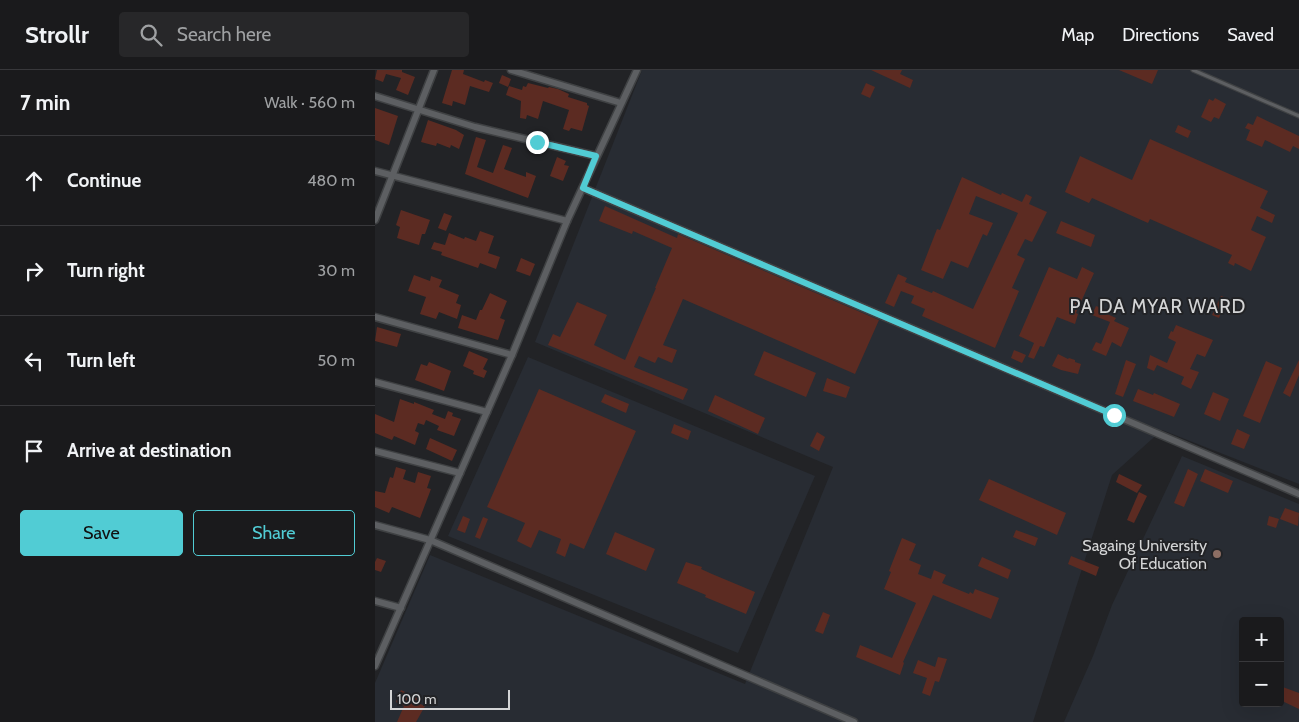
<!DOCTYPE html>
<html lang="en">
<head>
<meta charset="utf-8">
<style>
  :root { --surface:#1a1a1c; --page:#272729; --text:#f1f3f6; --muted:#9fa1a3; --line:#38383b; --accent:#51ccd4 }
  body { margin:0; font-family:Cabin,sans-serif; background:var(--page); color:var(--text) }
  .controls { position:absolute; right:15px; bottom:15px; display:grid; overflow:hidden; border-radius:5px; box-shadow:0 5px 20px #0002 }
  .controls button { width:45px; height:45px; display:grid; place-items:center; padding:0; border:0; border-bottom:1px solid var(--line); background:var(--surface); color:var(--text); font:25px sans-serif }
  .scale { position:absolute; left:15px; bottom:12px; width:120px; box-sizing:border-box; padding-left:5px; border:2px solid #d4d5d6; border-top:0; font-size:14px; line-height:18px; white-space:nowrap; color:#d4d5d6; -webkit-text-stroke:4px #222326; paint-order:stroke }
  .stop { position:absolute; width:15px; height:15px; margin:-11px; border:4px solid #51ccd4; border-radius:50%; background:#fff }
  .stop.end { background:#51ccd4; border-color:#fff; box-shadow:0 1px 5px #0008 }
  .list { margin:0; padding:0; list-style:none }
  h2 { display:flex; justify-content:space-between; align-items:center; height:65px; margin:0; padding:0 20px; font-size:21px }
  h2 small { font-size:16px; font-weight:400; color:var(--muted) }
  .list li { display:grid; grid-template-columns:32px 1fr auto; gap:15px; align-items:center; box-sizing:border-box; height:90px; padding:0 20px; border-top:1px solid var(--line) }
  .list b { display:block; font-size:19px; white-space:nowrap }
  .list em { font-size:16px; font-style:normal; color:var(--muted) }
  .actions { display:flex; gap:10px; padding:15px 20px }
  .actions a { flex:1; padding:11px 0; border:1px solid var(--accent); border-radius:5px; text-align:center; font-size:18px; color:var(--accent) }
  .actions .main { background:var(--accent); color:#111 }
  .icon { flex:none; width:28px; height:28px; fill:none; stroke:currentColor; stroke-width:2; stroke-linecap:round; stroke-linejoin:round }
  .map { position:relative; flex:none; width:924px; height:652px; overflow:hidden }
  header { display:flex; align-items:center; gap:30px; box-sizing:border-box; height:70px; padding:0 25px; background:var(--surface); border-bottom:1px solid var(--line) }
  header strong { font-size:24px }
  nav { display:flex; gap:28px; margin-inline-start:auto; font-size:18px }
  .search { width:350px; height:45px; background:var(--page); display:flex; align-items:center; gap:12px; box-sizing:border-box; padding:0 18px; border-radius:5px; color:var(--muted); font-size:19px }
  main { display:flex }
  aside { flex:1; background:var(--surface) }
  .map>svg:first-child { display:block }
  .built { fill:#282c33; fill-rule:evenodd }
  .building { fill:#5c2b22 }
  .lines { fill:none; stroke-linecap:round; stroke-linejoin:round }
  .lane-casing { stroke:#3f4143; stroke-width:5.5 }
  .street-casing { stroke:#3f4143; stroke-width:9 }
  .lane { stroke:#5d5f62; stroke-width:3 }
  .street { stroke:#5d5f62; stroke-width:6 }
  .route { stroke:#51ccd4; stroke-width:6 }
  .education-dot { fill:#8d6e63; stroke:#222326; stroke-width:2 }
  .labels { text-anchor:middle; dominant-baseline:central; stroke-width:4; stroke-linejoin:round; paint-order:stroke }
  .poi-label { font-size:16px; fill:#d4d5d6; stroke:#222326; text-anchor:end }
  .quarter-label { font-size:19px; letter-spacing:1px; fill:#d4d5d6; stroke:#222326 }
</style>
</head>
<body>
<header>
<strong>Strollr</strong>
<div class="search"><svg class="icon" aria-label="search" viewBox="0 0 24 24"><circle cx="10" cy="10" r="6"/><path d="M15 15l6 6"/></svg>Search here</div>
<nav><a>Map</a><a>Directions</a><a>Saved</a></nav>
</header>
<main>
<aside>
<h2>7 min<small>Walk · 560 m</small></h2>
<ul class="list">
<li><svg class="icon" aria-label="ahead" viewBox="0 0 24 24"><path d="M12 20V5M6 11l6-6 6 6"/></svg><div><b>Continue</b></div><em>480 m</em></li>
<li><svg class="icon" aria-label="right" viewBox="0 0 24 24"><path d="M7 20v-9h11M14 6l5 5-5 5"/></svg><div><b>Turn right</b></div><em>30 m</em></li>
<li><svg class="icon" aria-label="left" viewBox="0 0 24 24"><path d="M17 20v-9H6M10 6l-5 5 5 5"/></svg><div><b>Turn left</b></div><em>50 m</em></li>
<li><svg class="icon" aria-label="arrive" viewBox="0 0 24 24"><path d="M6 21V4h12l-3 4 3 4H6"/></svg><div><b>Arrive at destination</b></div></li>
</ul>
<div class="actions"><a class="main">Save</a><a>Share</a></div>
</aside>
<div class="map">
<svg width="924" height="652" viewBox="0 0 924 652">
  <rect width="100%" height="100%" fill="#222326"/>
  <g class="built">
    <path d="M267 0H924V414L787 360 737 405 658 652H0V613L55 485 370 614 458 397 160 272Z"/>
    <path d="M153 287 440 406 363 583 73 466Z"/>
    <path d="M807 386 924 434V652H689L718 586 737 535ZM868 551H905V633H868Z"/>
  </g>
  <g class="building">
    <path d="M2 0H27V2L40 7 33 25 21 20 26 8 11 4 8 12 0 9Z"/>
    <path d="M77 0H89L88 4 109 12 110 10 118 13 114 22 95 16 90 35 78 31 77 36 67 33Z"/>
    <path d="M496 0H527L525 4 538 10 535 18Z"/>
    <path d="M744 0H783L777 14Z"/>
    <path d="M127 5 136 9 133 17 124 13Z"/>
    <path d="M153 13 173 18 174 17 183 19 194 24 193 27 212 33V35L214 36 207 61 196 58 194 61 188 59 194 40 168 31 163 49 152 45 151 49 145 48 146 31 131 25 134 16 147 20 148 16 151 17Z"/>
    <path d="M491 13 500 17 495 28 486 24Z"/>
    <path d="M840 28 851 34 844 49 839 47 836 52 826 47 834 29 838 31Z"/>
    <path d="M0 38 23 46 14 75 0 70Z"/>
    <path d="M882 46 924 66V79L918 76 915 82 890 70 887 77 871 70 875 60 870 58 873 53 878 55Z"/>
    <path d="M53 50 81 60 89 65 84 79 76 75 75 78 62 73 61 76 46 72Z"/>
    <path d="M803 55 816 61 813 68 800 62Z"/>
    <path d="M101 67 111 70 102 97 118 103 128 75 137 78 129 99 151 107V102L161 106 153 128 90 104Z"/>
    <path d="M775 69 893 121 885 138 900 145 897 153 882 146 876 160 891 167 876 201 860 193 859 196 853 193 857 185 775 149 773 153 717 128 714 133 690 122 705 86 757 110Z"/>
    <path d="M182 87 191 91 189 95 194 96 188 111 175 106Z"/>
    <path d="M587 107 626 125 627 123 647 132 651 124 657 127 654 134 672 142 657 172 650 169 642 185 650 189 637 218 644 221 620 278 547 246 550 239 536 233 539 226 526 221 519 237 510 233 523 204 532 208 530 212 557 223 558 221 598 239 643 143 601 126 594 144 618 153 612 166 608 164 593 198 576 191 568 209 546 200 562 159 565 160Z"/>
    <path d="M230 136 302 168 303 164 504 250 480 304 308 229 288 275 302 280 297 293 283 287 280 293 264 286 259 297 313 319 308 330 173 275 178 264 185 267 202 232 232 245 219 275 250 290 281 218H280L297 178 258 161 257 164 224 151Z"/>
    <path d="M26 140 55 150 50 164H47L44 175 22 168 25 157 21 155Z"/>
    <path d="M69 143 77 146 71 161 63 158Z"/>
    <path d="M686 151 720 165 716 177 681 163Z"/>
    <path d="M105 161 119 166 113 183 125 187 121 199 105 193 103 198 66 185 67 182 56 179 59 172 70 175 74 163 89 169 90 167 101 171Z"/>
    <path d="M146 188 160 194 155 206 141 201Z"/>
    <path d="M674 197 702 209 707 197 719 203 701 243 703 244 700 254 682 247 669 277 665 276 659 289 653 287 659 273 644 266Z"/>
    <path d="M39 205 55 211 56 206 67 210 64 217 84 225 81 233 86 235 82 249 64 242 61 249 45 244 51 227 33 221Z"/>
    <path d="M115 223 132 231 125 248 130 250 123 270 83 258 87 245 101 250 105 240H107Z"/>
    <path d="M846 226 852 228 844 248 837 245Z"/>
    <path d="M721 236 731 240 730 243 741 248 739 251 754 258 746 277 737 272 731 286 717 280 721 272 726 274 735 252 717 245Z"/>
    <path d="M801 255 838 270 830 287 822 284 815 299 824 302 816 319 806 314 809 307 782 295 779 301 772 298 775 285 792 293 801 272 793 268 796 261 798 262Z"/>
    <path d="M2 257 26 264 22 277 0 271Z"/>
    <path d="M639 280 651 285 647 293 636 288Z"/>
    <path d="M94 281 113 289 108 299 112 301 109 308 98 304 99 301 88 296Z"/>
    <path d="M389 281 441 303 431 327 379 305Z"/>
    <path d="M683 284 693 289 694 288 700 290V292L706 294 703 304 686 300 677 296Z"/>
    <path d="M751 290 761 294 748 327 740 324Z"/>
    <path d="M924 290V305L915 327 908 323Z"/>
    <path d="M891 291 907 298 885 353 868 346Z"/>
    <path d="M54 292 76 301 69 321 40 310 46 294 52 296Z"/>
    <path d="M452 308 475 317 471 328 448 321Z"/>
    <path d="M164 319 261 361 209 479 195 473 190 487 181 483 186 469 164 460 156 478 142 471 150 453 112 437Z"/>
    <path d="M763 319 778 325 779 323 805 334 799 347 758 331Z"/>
    <path d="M838 322 854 329 845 351 829 344Z"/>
    <path d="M230 324 254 334 251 343 226 332Z"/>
    <path d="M340 325 390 348 383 364 333 341Z"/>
    <path d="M25 329 39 334V332L59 340 57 344 70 349 73 341 78 343 77 346 86 349 79 366 62 360 64 356 51 350 49 355 43 353 40 361 44 363 40 375 19 366 17 370 0 363V344L19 352Z"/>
    <path d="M299 354 316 361 313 370 296 363Z"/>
    <path d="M862 359 875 365 869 379 856 374Z"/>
    <path d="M442 362 450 367 444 381 435 376Z"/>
    <path d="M55 368 82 380 77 391 51 379Z"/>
    <path d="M21 397 31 400 28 409 40 413 43 402 56 406 52 418 56 419 45 448 17 437 14 443 0 437V421L10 423 15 407 18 408Z"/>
    <path d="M813 399 823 404 809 437 799 433Z"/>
    <path d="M830 399 858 411 853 423 825 411Z"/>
    <path d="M744 404 767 415 762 423 741 412Z"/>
    <path d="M614 409 691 443 682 465 604 430Z"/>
    <path d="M764 422 772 426 759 453 752 450Z"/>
    <path d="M910 438 924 443 923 456 905 449Z"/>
    <path d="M88 446 95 449 90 463 82 460Z"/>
    <path d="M894 446 904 449 901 458 892 455Z"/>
    <path d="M108 447 113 449 105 469 100 467Z"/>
    <path d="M641 460 663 468 660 476 638 467Z"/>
    <path d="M240 462 280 479 271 501 231 484Z"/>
    <path d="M527 468 541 474 534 490 546 495 543 504 556 509 559 500 571 505 567 513 594 524 595 522 598 524 600 519 624 528 616 549 558 525 528 592 529 593 525 605 481 587 485 575 517 588 541 533 509 519 516 502 514 501Z"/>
    <path d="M696 486 724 497 721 506 693 494Z"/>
    <path d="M607 487 636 500 633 509 603 496Z"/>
    <path d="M2 488 11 491 6 502 0 500V492Z"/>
    <path d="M311 492 327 497 326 499 337 504 380 522 371 544 330 527 331 525 302 513Z"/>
    <path d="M448 542 455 545 448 564 440 561Z"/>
    <path d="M563 587 572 589 564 612 560 611 555 626 547 623 552 608 538 603 543 590 560 597Z"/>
    <path d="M905 616 924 623V639L905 630Z"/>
    <path d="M26 620 45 629 43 633 50 636 41 652H22L29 636 21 632Z"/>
  </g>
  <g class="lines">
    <defs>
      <path id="lane" d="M818 0 924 46"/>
      <g id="street">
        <path d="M136 0 246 33"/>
        <path d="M0 26 100 57 221 86"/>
        <path d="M0 101 192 151"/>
        <path d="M208 118 924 424"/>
        <path d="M0 150 59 0"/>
        <path d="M0 247 137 285"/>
        <path d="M0 312 112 342"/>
        <path d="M0 381 85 403"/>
        <path d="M0 455 55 470 479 652"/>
        <path d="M0 531 26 538"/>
        <path d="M0 596 137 285 192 151 262 0"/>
      </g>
    </defs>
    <use href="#lane" class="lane-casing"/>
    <use href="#street" class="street-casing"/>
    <use href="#lane" class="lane"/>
    <use href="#street" class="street"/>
  </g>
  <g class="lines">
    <path class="route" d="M162 72 221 86 208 118 739 345"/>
  </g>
  <circle class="education-dot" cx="842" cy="484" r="5"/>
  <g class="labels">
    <g class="poi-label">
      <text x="832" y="475">Sagaing University<tspan x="832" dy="18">Of Education</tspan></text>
    </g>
    <g class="quarter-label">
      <text x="783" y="236">PA DA MYAR WARD</text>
    </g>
  </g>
</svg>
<div class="controls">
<button>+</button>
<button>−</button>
</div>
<div class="scale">100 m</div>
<div class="stop" style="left:739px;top:345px"></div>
<div class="stop end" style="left:162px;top:72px"></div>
</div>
</main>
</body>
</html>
